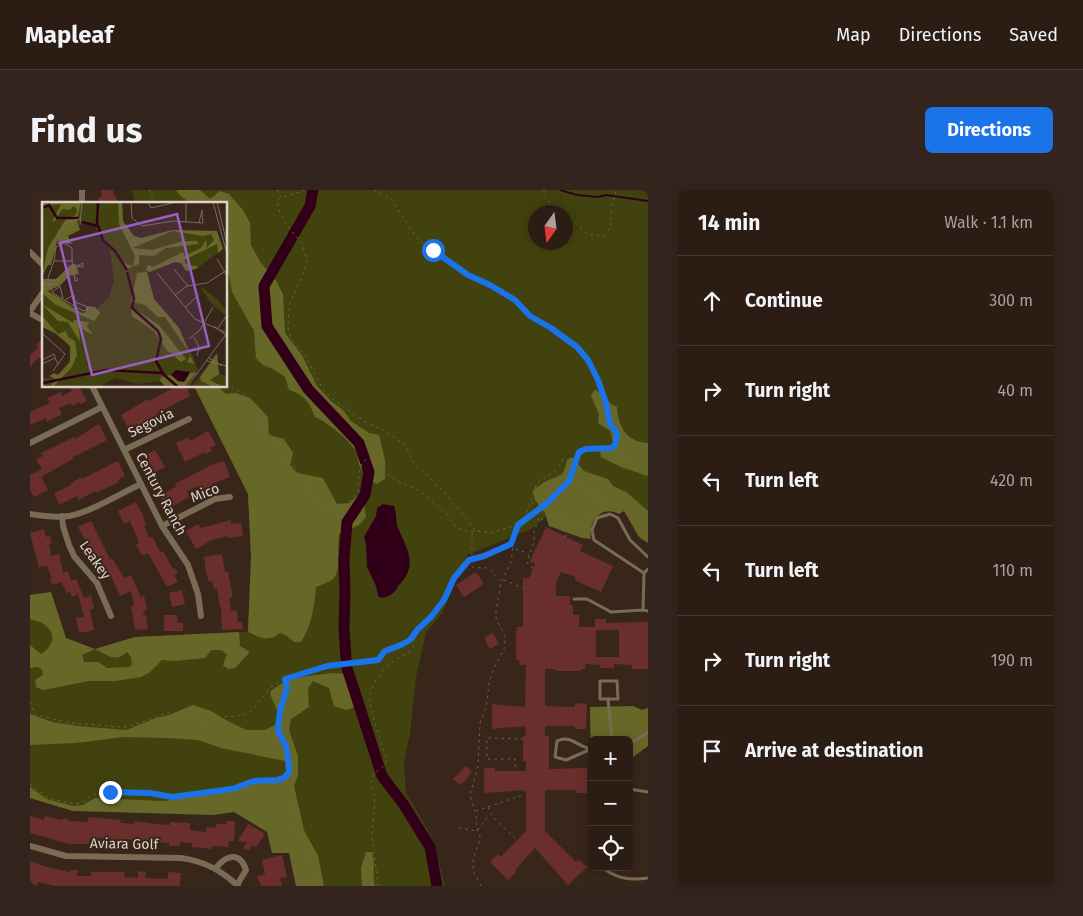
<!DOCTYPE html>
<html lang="en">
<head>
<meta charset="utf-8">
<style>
  :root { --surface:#2b1c14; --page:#33251d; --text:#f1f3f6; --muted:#a6a1a0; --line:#473a34; --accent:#1a73e8 }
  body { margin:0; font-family:"Fira Sans",sans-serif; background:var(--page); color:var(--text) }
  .controls { position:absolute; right:15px; bottom:15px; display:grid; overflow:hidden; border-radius:8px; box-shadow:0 2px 12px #0003 }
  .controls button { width:45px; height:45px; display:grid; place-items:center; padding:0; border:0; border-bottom:1px solid var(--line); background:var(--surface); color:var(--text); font:25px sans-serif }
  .compass { position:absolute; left:498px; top:15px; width:45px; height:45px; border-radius:50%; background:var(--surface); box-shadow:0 2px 12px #0003; rotate:194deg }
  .stop { position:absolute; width:15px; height:15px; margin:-11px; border:4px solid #1a73e8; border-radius:50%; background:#fff }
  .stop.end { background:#1a73e8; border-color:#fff; box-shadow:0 1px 5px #0008 }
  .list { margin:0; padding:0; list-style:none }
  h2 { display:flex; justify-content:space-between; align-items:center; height:65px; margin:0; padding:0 20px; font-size:21px }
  h2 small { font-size:16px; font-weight:400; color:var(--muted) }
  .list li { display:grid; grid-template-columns:32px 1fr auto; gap:15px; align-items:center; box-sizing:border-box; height:90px; padding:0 20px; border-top:1px solid var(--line) }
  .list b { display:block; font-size:19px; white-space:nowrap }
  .list em { font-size:16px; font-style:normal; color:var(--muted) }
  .icon { flex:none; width:28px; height:28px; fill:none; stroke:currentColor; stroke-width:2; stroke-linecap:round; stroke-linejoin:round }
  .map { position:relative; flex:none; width:618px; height:696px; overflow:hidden; border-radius:8px }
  header { display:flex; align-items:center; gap:30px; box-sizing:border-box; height:70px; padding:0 25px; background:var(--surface); border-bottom:1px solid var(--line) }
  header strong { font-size:24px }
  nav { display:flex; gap:28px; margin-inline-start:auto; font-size:18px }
  .intro { display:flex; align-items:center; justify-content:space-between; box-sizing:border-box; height:120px; padding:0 30px }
  h1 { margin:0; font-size:35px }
  .button { padding:12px 22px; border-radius:8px; background:var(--accent); color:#fff; font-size:18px; font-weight:700 }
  main { display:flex; gap:30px; padding:0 30px }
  aside { flex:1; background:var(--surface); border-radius:8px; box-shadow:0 2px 12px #0003 }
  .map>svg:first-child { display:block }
  .green { fill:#42420e; fill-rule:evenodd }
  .forest { fill:#676728; fill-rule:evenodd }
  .water { fill:#310018 }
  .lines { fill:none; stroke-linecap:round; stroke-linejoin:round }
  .stream { stroke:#310018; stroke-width:2 }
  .river { stroke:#310018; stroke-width:11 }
  .building { fill:#6a2f2d; fill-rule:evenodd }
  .path { stroke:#6f5f55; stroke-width:1; stroke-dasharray:2.5 4; stroke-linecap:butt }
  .service { stroke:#796c55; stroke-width:3 }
  .minor { stroke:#796c55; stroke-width:6 }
  .route { stroke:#1a73e8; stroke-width:6 }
  .labels { text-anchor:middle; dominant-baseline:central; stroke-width:4; stroke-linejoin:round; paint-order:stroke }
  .street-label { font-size:14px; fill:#ddd1c9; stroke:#39261b }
  .inset-river { fill:none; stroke:#310018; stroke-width:2.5 }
  .inset-road { fill:none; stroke:#7b6a61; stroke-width:1 }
  .view { fill:#985ec2; fill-opacity:0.15; stroke:#985ec2; stroke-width:2.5 }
  .inset-edge { fill:none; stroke:#ddd1c9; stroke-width:2.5 }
</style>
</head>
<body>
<header>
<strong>Mapleaf</strong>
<nav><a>Map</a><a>Directions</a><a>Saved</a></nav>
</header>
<div class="intro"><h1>Find us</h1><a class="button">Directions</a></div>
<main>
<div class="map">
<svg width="618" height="696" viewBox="0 0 618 696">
  <rect width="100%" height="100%" fill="#39261b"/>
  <path class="green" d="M102 0H618V338L585 306 521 323 501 339 437 365 412 423 396 443 386 487 380 544 374 571 376 603 403 649 415 696H268L252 593 134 611 78 609 43 621 0 608V405L21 402 36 448 65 459 105 447 218 442 221 367 218 304 164 196H196V14H105ZM506 22H536V52H506Z"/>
  <g class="forest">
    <path d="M146 0H170L180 9 190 1 199 4 213 20 220 33 221 55 231 73 245 89 253 104 255 143 272 165 287 196 301 211 313 220 321 231 339 243 349 245 355 270V289L347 294 342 292C339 285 334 283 330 277 328 272 328 267 326 262 322 252 296 231 285 227 279 212 275 205 259 200L255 187 243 179 233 175 226 168 224 141 202 102 199 86 196 80V14C177 14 157 18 146 0Z"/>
    <path d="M164 196H187L196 204 206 203 220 208 238 227 239 245 254 249 263 263 260 275 267 283 293 288 307 314 319 313 327 306 334 313 336 327 329 335 309 344C307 356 311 380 304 388 300 392 291 395 286 397 285 415 281 437 271 452H264L257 446 250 443C238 453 230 447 218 442L221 367 218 304Z"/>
    <path d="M565 199 581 214 587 217C588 237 597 252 618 253V286L591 277 571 267 570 261H583V252L580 241 568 233 569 224 561 206Z"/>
    <path d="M542 267 554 281 578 289 583 296 596 302 618 321V353L609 347 594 321 589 324C571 314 558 332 561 349L552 348 519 336 515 323 505 310 503 300C508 297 512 293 517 291 532 284 533 288 537 270Z"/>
    <path d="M21 402 36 448 65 459 105 447 209 442 210 456 220 462 205 478 198 479 193 475 197 464 191 460H181L175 468 144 471 132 470 120 482 111 487 86 491H59L13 500 6 497 5 490 13 485 12 480 8 477 0 478V455L11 464C22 457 28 445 15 435 12 432 5 431 0 429V405ZM65 459C78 465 85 473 97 462L101 467 102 475 99 477 77 478 69 472H54L52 465Z"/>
    <path d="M303 483 316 484 321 496 325 517 316 520 304 516 299 498 283 491 278 498 279 517 261 529 259 540 268 566V586L264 596 274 640 288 666 294 696H266L259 663H242L237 642 204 622 184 625 43 621 0 608V597L17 609 43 616 53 615 65 608 134 611 207 599 223 592 257 586 258 579 255 571 191 558 168 550 138 548 94 547 46 553 0 555V524L22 532 48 536 96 540 126 528 139 525 163 515 181 521 196 530 216 540H235L251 532C250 521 242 514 240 502 257 486 281 486 303 483Z"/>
    <path d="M603 516 612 520 618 518V556L599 570V550H562L561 574 560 517Z"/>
    <path d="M336 662H342C346 673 342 684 345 696H332L331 678Z"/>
  </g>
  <path class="water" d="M353 314 364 316C367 323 365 331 368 338 374 353 386 370 376 386 374 390 371 392 369 395 365 403 360 407 351 408L348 406 346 396 337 377 336 354 334 347 346 326 347 318Z"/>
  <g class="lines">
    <path class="stream" d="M530 0 547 5 568 7 576 5 618 11"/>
    <g class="river">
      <path d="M283 0 280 16 234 96 237 136 278 199 329 253 339 282 335 305 317 332 314 369 315 405 314 438 316 469"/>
      <path d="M317 478 352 586 374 615 400 657 407 696"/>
    </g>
  </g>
  <g class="building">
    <path d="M71 0H83L84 7 86 6 87 14H69L68 8 72 7Z"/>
    <path d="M11 150 14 152V171L9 167 0 177V166L8 157 6 155Z"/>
    <path d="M43 196H49L57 211 51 214 49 212 42 216 41 213 29 218 32 224 17 232 16 228 0 235V222L20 213 17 208 31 202 32 206 42 201 40 198Z"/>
    <path d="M147 196H156L160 206 126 224 129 229 101 243 91 225 118 209 119 211Z"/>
    <path d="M69 234 77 250 43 267V269L11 287 18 300 4 307 0 300V285L12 279 6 269 13 266 11 263 44 247 45 249Z"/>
    <path d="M178 241 186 255 180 258 182 261 176 264 175 262 155 272 146 253 158 247 160 251Z"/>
    <path d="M125 260 135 277 123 283 113 266Z"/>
    <path d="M88 271 95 286 88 290 89 292 66 303 65 301 49 310 47 306 29 315 24 303 41 295 40 294 51 287 52 289Z"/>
    <path d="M194 271 200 287 182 294V295L171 301 168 296 157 301 159 307 137 319 130 306 147 296 145 294 181 275Z"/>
    <path d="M106 312 113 325 116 335 114 336 119 348 122 346 130 362 133 361 143 379 145 378 148 384 144 385 148 392 137 397 118 363 112 366 106 355 109 353 100 331 94 334 88 321Z"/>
    <path d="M201 330V334L211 333 213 346 198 348V346L182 350 166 359 156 341 168 334 171 338Z"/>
    <path d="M61 331 80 369 82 368 94 388 101 385 111 407 114 406 117 419 113 423V425H116L118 439 105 440 101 416H104L101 401 90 406 81 386 80 387 67 366 65 367 56 356 58 355 48 337Z"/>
    <path d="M516 337 553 355 550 361 583 376 571 402 544 390 546 387 531 382 526 392V406H540V415H543V425H549V437H565V429H576V433L618 432V479H602V475L584 474V478H570V475L555 474V479H551V481H526L525 479H515V516L545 517V513L557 514 556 539H545V536H515V546H519V579L557 578V603H545L546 600H515V641L546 672 549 670 557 677 538 695 505 658 485 680 486 682 478 690 460 672 468 664 471 667 496 641V600L454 603V578H465V581H496V571H493V546H496L495 536 462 539V514L495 517 496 475H490L489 470H486V441H487V437H493V388H499L505 374 500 371ZM566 440H589V467H566Z"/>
    <path d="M14 339 16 347 20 346 22 353 19 354 21 366 29 364 33 383 38 381 41 391 46 389 54 408 61 406 64 418 60 420 64 440 49 443 46 428 54 427 48 404 42 407 40 402 37 403 31 392 22 395 20 389 22 388 17 376 9 377 0 343Z"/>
    <path d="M192 364 195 382H198L202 402V408H199L201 421 207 420 208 432H212L213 439 192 440 191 417H190L187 398 184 399 182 391 179 392 176 381 174 367Z"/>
    <path d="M446 382 454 394 434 407 426 395Z"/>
    <path d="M152 400 155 414 142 417 139 403Z"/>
    <path d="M134 425H147L148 433H153V441H134Z"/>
    <path d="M463 443 469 454 460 459 454 448Z"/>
    <path d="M436 576 442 582 431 595 423 589Z"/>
    <path d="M0 626 14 630 15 626 33 630V628L39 629 38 631 58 632V627L91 630 90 633 104 634V631L127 634 140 635V632L160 633V640L176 642V637L186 638V634H196V631H205L204 651H199L198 657 183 656 182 659 162 657V653L150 652V656H139V653L123 652V656L106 655V650L90 649 89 655H82L83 649 64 648H60L59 654H39L0 643Z"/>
    <path d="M218 634 235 644 226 657 222 655 219 661 213 658 217 652 208 651Z"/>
    <path d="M252 665 257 687 250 688 252 696H231L227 686 235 684 232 670Z"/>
    <path d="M0 671 13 676 40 682V680H48L47 686H61V682H95L94 687 108 688V681L116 682 115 688 133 689 138 688V682L151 683 150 696H25L8 692 7 696H0Z"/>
  </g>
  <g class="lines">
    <g class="path">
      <path d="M119 0 125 14"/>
      <path d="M247 0 251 7"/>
      <path d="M275 0 251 8 247 12 250 23 257 36 272 53 277 70 272 87 259 115 258 138 261 148 275 165 293 200 304 210 334 231 355 241 375 255 384 273 399 286 405 294 415 302 422 313 438 330 444 339 442 344V369"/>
      <path d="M344 0 361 9 384 44 390 51 416 68 438 85 460 95 485 111 500 125 521 138 547 157 558 170 568 190 576 213 580 234 587 243 586 253 582 258"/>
      <path d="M514 0V8L533 22"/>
      <path d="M536 24 557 44 574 46 580 38 581 22 586 0"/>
      <path d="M196 193 215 205 220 210 229 234 245 249 257 269 274 289 280 305 285 310 305 318H310L317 314 328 301 329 283 332 273 338 268 350 271 359 286 369 292 390 301 417 324 425 336 439 342 449 341 461 343 490 334 516 314 539 291 546 266 552 260 584 258 603 279 618 287"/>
      <path d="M540 291C554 297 576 304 578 320"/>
      <path d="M502 312 511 318"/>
      <path d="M495 329 507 293 524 281 536 266"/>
      <path d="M552 335 557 331 560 325H563"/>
      <path d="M535 347 541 335"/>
      <path d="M481 355 483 358 499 364"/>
      <path d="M437 372 444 378C468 377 456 379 471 392"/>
      <path d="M503 378 499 376 497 372 504 352V342L509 327 513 330 536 329 541 334 552 335 558 339"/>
      <path d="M474 390 493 398"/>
      <path d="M0 512 5 525 41 533 90 537H97L137 523 174 531 193 527 214 525 222 520 240 498 255 489 297 476 348 470 355 461 371 455 380 450 388 439 401 427 414 410 424 388 437 372 442 369 454 366 481 354 487 336"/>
      <path d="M485 577V569H457V548L493 549"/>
      <path d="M255 587 259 582C260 574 258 563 255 555 253 548 248 543 248 536 248 520 260 501 255 489"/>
      <path d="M0 594 18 608 44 614 52 613 61 606 68 603 87 602H114L142 607 202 599 224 591H242L254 588 260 589 265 608 264 634 280 664 286 696"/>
      <path d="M458 617C463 630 477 640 487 650"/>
      <path d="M446 621 490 606 496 600"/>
      <path d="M429 638 447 641 460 624"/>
      <path d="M348 696 342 645 345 607 341 592 343 585 355 575 357 569C353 558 338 516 340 505 342 494 352 480 361 473 371 465 388 463 384 445"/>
      <path d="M451 696 443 681V668L449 654 450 646 447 640 446 626 440 605 448 576 450 533 457 513 459 493 463 480 474 459 475 451V446L466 428V421L471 393 481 372 483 358"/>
    </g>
    <g class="service">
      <path d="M618 367 600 350 588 328 580 324 567 328 562 340 564 350 614 383 613 420 618 421"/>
      <path d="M614 383 618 379"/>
      <path d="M544 409H557L581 422 613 420"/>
      <path d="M570 491H587L588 509H570Z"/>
      <path d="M578 509 582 550"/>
      <path d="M599 554 618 542"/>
      <path d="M559 560 536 570 525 567 527 551C541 544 549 558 562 559"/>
      <path d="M599 599 618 602"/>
      <path d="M562 641 560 648 562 660"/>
      <path d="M571 677C586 688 599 691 618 688"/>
    </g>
    <g class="minor">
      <path d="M52 14V0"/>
      <path d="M0 62 14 76"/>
      <path d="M0 121 14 101"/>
      <path d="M0 123 14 131"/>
      <path d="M62 196 132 336 158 375 168 404 171 426"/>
      <path d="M0 253 72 217"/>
      <path d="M94 260 159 229"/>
      <path d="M0 324C12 326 27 328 39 326 61 322 91 303 111 294"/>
      <path d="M32 326 33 336 39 355 44 366 67 393 81 426"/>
      <path d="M132 336 185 309 200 307"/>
      <path d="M0 656 36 666 151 668C174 671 191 680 208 696"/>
      <path d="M186 678C196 665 210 661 216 680L207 695"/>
    </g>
  </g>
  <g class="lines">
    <path class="route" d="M80 602 120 603 142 607 202 599 224 591 247 590 254 588 259 582 258 568 256 556 248 541V537L250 521 257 498 255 489 297 476 348 470 355 461 371 455 380 450 388 439 401 427 414 410 424 388 439 370 454 366 481 354 488 335 516 314 539 291 549 262 556 259 582 258 586 253 587 243 580 234 576 213 568 190 558 170 547 157 521 138 500 126 485 110 460 95 438 85 403 60"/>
  </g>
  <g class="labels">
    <g class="street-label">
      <text transform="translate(121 233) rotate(-26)">Segovia</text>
      <text transform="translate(175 303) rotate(-21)">Mico</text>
      <text transform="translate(131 304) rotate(62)">Century Ranch</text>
      <text transform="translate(65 370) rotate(55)">Leakey</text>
      <text transform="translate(94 654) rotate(1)">Aviara Golf</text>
    </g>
  </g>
  <g transform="translate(12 12)">
    <rect width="185" height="185" fill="#39261b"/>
    <path d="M0 0H80L81 19 92 43 130 28 175 29 181 47 154 67 144 69 139 61 133 60 105 71 112 97 137 126 153 159 156 168 143 185H124L119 179 96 182 73 176 57 185H0V176H13L34 152 21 136 0 123V86L42 113 50 112 67 95 72 79 68 47 51 22 44 20 30 19 20 28 0 67ZM160 85 176 98 185 110 183 113 170 102 159 87ZM165 166 185 175V185H149Z" fill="#42420e"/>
    <path d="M0 0H39L35 18 38 28 26 34 30 42 18 41 16 36 9 63H6L0 74 6 46 24 17 34 13 35 7 31 4 28 8 20 7 14 18 10 20 19 2 4 4 0 9ZM76 0H80L81 19 92 34 99 36 130 28 175 29 181 47 176 51 175 42 142 58 144 62 157 65 154 67 144 69 139 61 133 60 107 70 104 67 106 63 111 65 141 50 143 54 159 46 164 38 165 46 172 38 169 32 161 34 130 29 91 46 110 48 141 39H155L157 42 124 46 112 54 97 53V62L85 67 82 61 91 64 93 54 77 22ZM34 62 37 72 27 74 19 83 6 89 40 111 44 110 45 104 53 105 58 111 52 119 14 103 0 91V77H14L28 63ZM105 70 112 97 137 126 152 162 145 160 149 153 123 115H116L103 103 89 100 95 71ZM0 102 31 121 32 118 47 120 45 124 51 133 37 125 38 140 26 120 16 119ZM89 105 117 123 144 157 139 160 133 155 135 152 126 150 112 129 90 114ZM0 114 16 132 24 129 26 135 33 139 35 153 30 165 11 185H8L14 177 7 174 12 171 16 173 28 160V144L13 131 0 125ZM175 151 177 172 168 178 181 185H171L159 179 158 175ZM155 170 143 185H124L118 179 119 175 128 173 143 179 148 171Z" fill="#676728"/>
    <path d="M134 168 148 170 142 180 136 179 129 173Z" fill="#310018"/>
    <path class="inset-river" d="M56 0 55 21 61 38 73 49 85 68M0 6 7 3 15 16H36M40 20 56 24M85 70 92 96 90 106 116 129 119 137 114 159 122 173 136 185M1 181 64 168 120 171"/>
    <path class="inset-road" d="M89 0 90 16 100 24 131 19 161 21 160 8 157 21M106 0 109 6 135 0M171 0 185 52M175 0 185 42M144 20V0M38 23 40 0M16 42 17 29 26 20 38 17M175 57 185 74M12 59 14 45 22 41 30 46V59M132 67 146 84M115 71 153 117 185 131M0 81 18 77M0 83 14 82 27 68 41 61V65L35 64M10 90 18 84 21 97M133 93 145 84 165 81 185 68M23 98 32 93 33 100 44 104 45 108 41 109 12 92 8 86 6 76 12 59H30L33 79 36 78 34 75M143 106 157 92M172 124 185 134M176 126 185 113M0 131 23 152 11 169M152 135 157 145 155 154M147 137 158 128 171 105M167 156 180 164M0 158 12 152 13 156M165 159 185 164M0 162 13 156 16 162M145 185 185 131"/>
    <path class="view" d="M135 12 167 144 50 173 18 41Z"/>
    <rect width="185" height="185" class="inset-edge"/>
  </g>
</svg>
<div class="controls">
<button>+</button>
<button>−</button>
<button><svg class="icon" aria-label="locate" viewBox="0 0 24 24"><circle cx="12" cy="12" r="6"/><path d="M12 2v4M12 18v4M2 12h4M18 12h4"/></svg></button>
</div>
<svg class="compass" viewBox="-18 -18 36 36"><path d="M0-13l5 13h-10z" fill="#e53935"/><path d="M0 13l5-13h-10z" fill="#a6a1a0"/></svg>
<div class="stop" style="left:403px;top:60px"></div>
<div class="stop end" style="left:80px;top:602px"></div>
</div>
<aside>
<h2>14 min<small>Walk · 1.1 km</small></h2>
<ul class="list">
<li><svg class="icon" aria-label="ahead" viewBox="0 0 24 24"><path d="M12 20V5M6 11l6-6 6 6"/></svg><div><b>Continue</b></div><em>300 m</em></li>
<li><svg class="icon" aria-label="right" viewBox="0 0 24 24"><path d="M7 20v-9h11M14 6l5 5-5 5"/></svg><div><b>Turn right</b></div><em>40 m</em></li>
<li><svg class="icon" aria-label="left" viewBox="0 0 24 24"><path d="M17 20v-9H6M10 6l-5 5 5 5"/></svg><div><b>Turn left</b></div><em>420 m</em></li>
<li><svg class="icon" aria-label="left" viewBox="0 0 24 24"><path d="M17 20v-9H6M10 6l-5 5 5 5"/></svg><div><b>Turn left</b></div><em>110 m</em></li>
<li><svg class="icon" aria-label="right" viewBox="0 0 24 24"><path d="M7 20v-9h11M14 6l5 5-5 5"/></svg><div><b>Turn right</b></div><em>190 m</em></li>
<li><svg class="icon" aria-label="arrive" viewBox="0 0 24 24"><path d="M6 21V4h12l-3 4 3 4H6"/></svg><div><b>Arrive at destination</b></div></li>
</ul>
</aside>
</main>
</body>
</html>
